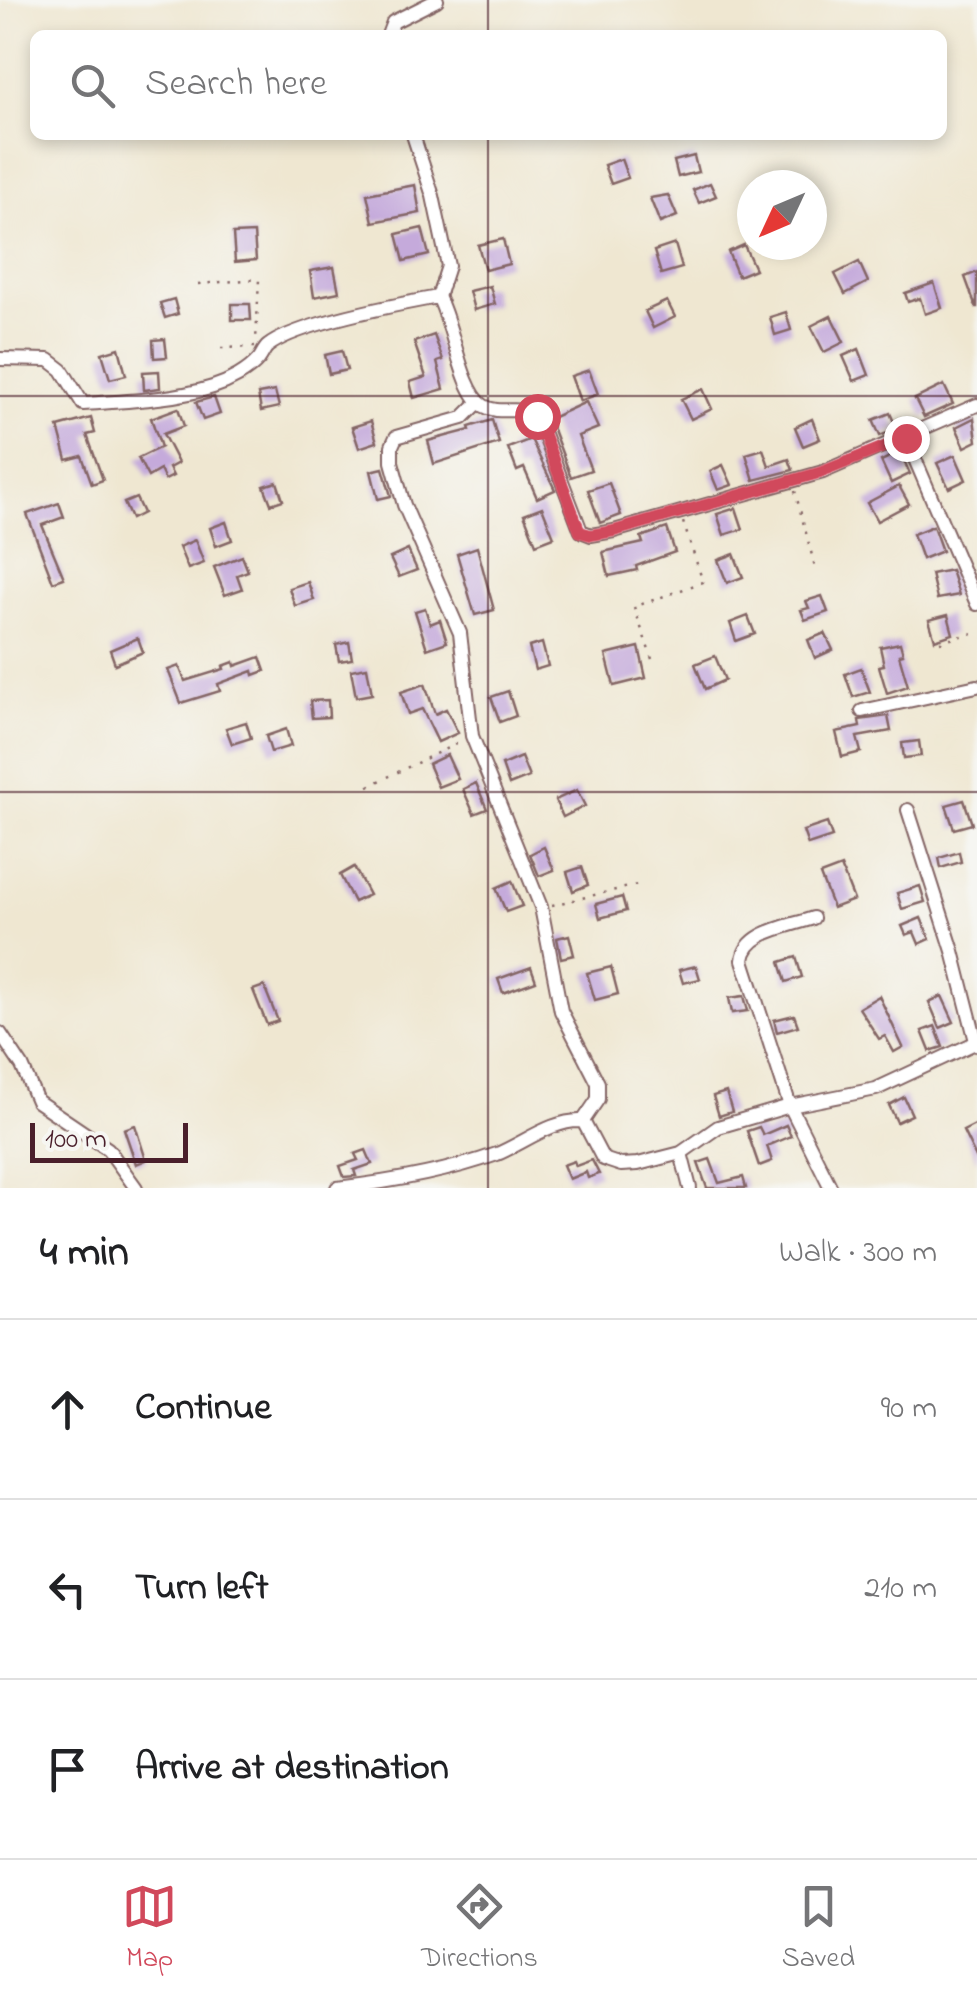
<!DOCTYPE html>
<html lang="en">
<head>
<meta charset="utf-8">
<style>
  :root { --surface:#fff; --page:#f6f6f6; --text:#202124; --muted:#757577; --line:#e0e0e0; --accent:#d1495b }
  body { margin:0; font-family:"Indie Flower",sans-serif; background:var(--page); color:var(--text) }
  .compass { position:absolute; left:737px; top:170px; width:90px; height:90px; border-radius:50%; background:var(--surface); box-shadow:0 5px 15px #0003; rotate:226deg }
  .scale { position:absolute; left:30px; bottom:25px; width:158px; box-sizing:border-box; padding-left:10px; border:5px solid #4a1f2b; border-top:0; font-size:28px; line-height:35px; white-space:nowrap; color:#4a1f2b; -webkit-text-stroke:8px #f6f6f2; paint-order:stroke }
  .stop { position:absolute; width:30px; height:30px; margin:-22px; border:8px solid #d1495b; border-radius:50%; background:#fff }
  .stop.end { background:#d1495b; border-color:#fff; box-shadow:0 2px 10px #0008 }
  .list { margin:0; padding:0; list-style:none }
  h2 { display:flex; justify-content:space-between; align-items:center; height:130px; margin:0; padding:0 40px; font-size:42px }
  h2 small { font-size:32px; font-weight:400; color:var(--muted) }
  .list li { display:grid; grid-template-columns:65px 1fr auto; gap:30px; align-items:center; box-sizing:border-box; height:180px; padding:0 40px; border-top:2px solid var(--line) }
  .list b { display:block; font-size:38px; white-space:nowrap }
  .list em { font-size:32px; font-style:normal; color:var(--muted) }
  .icon { flex:none; width:55px; height:55px; fill:none; stroke:currentColor; stroke-width:2; stroke-linecap:round; stroke-linejoin:round }
  .map { position:relative; flex:none; width:977px; height:1188px; overflow:hidden }
  .search { position:absolute; background:var(--surface); box-shadow:0 5px 15px #0003; left:30px; right:30px; top:30px; height:110px; display:flex; align-items:center; gap:25px; box-sizing:border-box; padding:0 35px; border-radius:15px; color:var(--muted); font-size:38px }
  .sheet { height:670px; background:var(--surface) }
  nav { display:flex; justify-content:space-around; align-items:center; box-sizing:border-box; height:140px; border-top:2px solid var(--line); background:var(--surface); font-size:28px; color:var(--muted) }
  nav a { display:grid; justify-items:center; gap:5px }
  nav .on { color:var(--accent) }
  .map>svg:first-child { display:block }
  .building { fill:#c5aadb }
  .lines { fill:none; stroke-linecap:round; stroke-linejoin:round }
  .minor-casing { stroke:#846565; stroke-width:16 }
  .path { stroke:#846565; stroke-width:2.5; stroke-dasharray:2.5 8; stroke-linecap:butt }
  .minor { stroke:#fff; stroke-width:12 }
  .route { stroke:#d1495b; stroke-width:12 }
  .grid { fill:none; stroke:#4a1f2b; stroke-width:2.5; stroke-opacity:0.55 }
</style>
</head>
<body>
<div class="map">
<svg width="977" height="1188" viewBox="0 0 977 1188">
  <rect width="100%" height="100%" fill="#f6f6f2"/>
  <filter id="ink" filterUnits="userSpaceOnUse"><feTurbulence type="fractalNoise" baseFrequency=".01" numOctaves="2"/><feDisplacementMap in="SourceGraphic" scale="20" xChannelSelector="R" yChannelSelector="G"/><feConvolveMatrix kernelMatrix="1 2 1 2 8 2 1 2 1" color-interpolation-filters="sRGB"/></filter>
  <filter id="wash" filterUnits="userSpaceOnUse"><feTurbulence type="fractalNoise" baseFrequency=".0048" numOctaves="4" result="noise"/><feDisplacementMap in="SourceGraphic" scale="40" xChannelSelector="R" yChannelSelector="G"/><feGaussianBlur stdDeviation="2.25" result="paint"/><feColorMatrix in="noise" values="0 0 0 0 0 0 0 0 0 0 0 0 0 0 0 0 0 1.4 0 .05"/><feComposite in="paint" operator="in"/></filter>
  <g filter="url(#wash)">
    <rect width="100%" height="100%" fill="#efe7d1"/>
    <g id="blocks">
      <g class="building">
        <path d="M694 156 698 172 678 177 674 161Z"/>
        <path d="M621 159 628 178 611 184 604 165Z"/>
        <path d="M710 183 716 196 699 203 693 190Z"/>
        <path d="M415 185 420 213 373 222 367 194Z"/>
        <path d="M668 195 677 216 660 223 650 198Z"/>
        <path d="M422 228 429 255 404 261 397 234Z"/>
        <path d="M254 233 256 260 235 262 233 234Z"/>
        <path d="M503 239 509 264 485 270 478 245Z"/>
        <path d="M675 244 682 268 661 274 654 251Z"/>
        <path d="M744 245 755 269 738 276 728 252Z"/>
        <path d="M859 262 868 282 845 294 835 274Z"/>
        <path d="M334 267 339 292 314 297 310 271Z"/>
        <path d="M977 272V307H976L965 277Z"/>
        <path d="M934 283 942 308 925 314 920 298 908 302 905 293Z"/>
        <path d="M490 286 495 304 474 310 469 291Z"/>
        <path d="M174 299 178 314 165 318 160 303Z"/>
        <path d="M667 301 675 317 653 328 645 311Z"/>
        <path d="M232 304H250L251 320H232Z"/>
        <path d="M786 312 791 330 775 335 770 317Z"/>
        <path d="M831 316 844 342 824 352 811 326Z"/>
        <path d="M434 335 443 360 437 362 444 389 414 398 410 382 426 377 414 342Z"/>
        <path d="M165 339 167 357 154 358 153 340Z"/>
        <path d="M119 348 126 375 110 379 102 353Z"/>
        <path d="M859 349 869 375 854 381 843 356Z"/>
        <path d="M342 351 347 370 329 374 325 355Z"/>
        <path d="M589 370 598 394 580 401 571 376Z"/>
        <path d="M159 371 160 388 144 390 143 372Z"/>
        <path d="M944 385 953 404 924 417 915 399Z"/>
        <path d="M703 389 712 409 691 419 681 399Z"/>
        <path d="M275 391 279 407 261 411 258 394Z"/>
        <path d="M214 397 220 414 203 420 196 402Z"/>
        <path d="M586 402 598 428 578 436 591 470 571 477 549 419Z"/>
        <path d="M178 408 184 426 163 434 178 463 169 468 173 476 165 480 160 470 148 477 138 458 161 447 151 418Z"/>
        <path d="M890 413 897 429 880 436 873 420Z"/>
        <path d="M91 418 95 433 87 435 103 480 92 484 82 456 67 460 58 427Z"/>
        <path d="M974 418 977 441 965 447 956 427Z"/>
        <path d="M812 419 820 439 803 446 795 427Z"/>
        <path d="M492 420 499 443 434 464 428 441 470 430 469 427Z"/>
        <path d="M371 421 377 442 359 448 352 427Z"/>
        <path d="M531 439 555 490 537 498 524 468 517 471 508 448Z"/>
        <path d="M763 449 769 466 789 459 793 470 754 480 746 454Z"/>
        <path d="M900 452 910 474 891 483 881 461Z"/>
        <path d="M955 455 966 480 949 488 937 463Z"/>
        <path d="M723 465 732 485 718 490 710 471Z"/>
        <path d="M383 468 391 496 378 499 371 471Z"/>
        <path d="M277 482 283 500 271 504 264 486Z"/>
        <path d="M609 483 621 515 600 523 588 490Z"/>
        <path d="M899 486 909 504 877 521 867 503Z"/>
        <path d="M136 498 143 513 131 519 124 503Z"/>
        <path d="M59 503 64 517 42 525 64 578 53 582 27 514Z"/>
        <path d="M542 507 554 537 536 544 524 514Z"/>
        <path d="M736 508 743 529 724 535 717 514Z"/>
        <path d="M226 522 232 540 216 546 210 528Z"/>
        <path d="M933 526 942 551 922 559 913 534Z"/>
        <path d="M667 528 675 552 636 566 637 570 609 576 603 552 643 543 641 537Z"/>
        <path d="M195 540 204 563 188 569 179 547Z"/>
        <path d="M477 547 494 610 475 615 457 554Z"/>
        <path d="M408 550 417 570 399 577 390 558Z"/>
        <path d="M734 554 743 577 727 583 718 560Z"/>
        <path d="M242 556 248 571 237 575 242 589 225 595 214 567Z"/>
        <path d="M951 570 959 595 937 599 931 574Z"/>
        <path d="M308 582 314 600 295 606 289 588Z"/>
        <path d="M822 596 828 612 805 620 801 610 809 608 806 601Z"/>
        <path d="M425 608 430 624 440 620 447 642 427 649 415 611Z"/>
        <path d="M948 615 953 634 935 640 929 620Z"/>
        <path d="M748 616 755 634 736 641 730 623Z"/>
        <path d="M825 633 833 650 815 658 808 640Z"/>
        <path d="M138 638 143 652 115 664 110 650Z"/>
        <path d="M349 642 352 659 339 661 336 645Z"/>
        <path d="M542 643 548 666 535 670 529 647Z"/>
        <path d="M900 643 903 654 899 655 908 686 887 693 879 666 884 665 880 647Z"/>
        <path d="M639 647 646 678 614 686 606 655Z"/>
        <path d="M715 656 725 680 705 689 695 664Z"/>
        <path d="M260 657 265 671 254 675 253 671 218 684 220 691 181 703 168 670 179 666 185 681 224 669 223 666 234 662 235 666Z"/>
        <path d="M367 667 372 694 356 697 351 670Z"/>
        <path d="M861 668 870 692 853 697 845 674Z"/>
        <path d="M425 684 435 714 446 709 458 733 438 742 422 709 408 714 401 692Z"/>
        <path d="M508 691 516 716 500 722 491 697Z"/>
        <path d="M328 700 329 717 312 718 310 701Z"/>
        <path d="M888 716 891 731 857 737 861 752 842 757 836 732 860 727 859 720Z"/>
        <path d="M246 722 251 738 232 744 226 728Z"/>
        <path d="M286 729 291 746 271 752 266 736Z"/>
        <path d="M919 741 921 756 904 758 902 743Z"/>
        <path d="M447 755 458 779 438 787 428 764Z"/>
        <path d="M521 757 529 777 509 785 502 765Z"/>
        <path d="M476 783 487 809 474 814 463 789Z"/>
        <path d="M577 790 585 806 563 817 555 800Z"/>
        <path d="M964 800 972 824 954 829 946 805Z"/>
        <path d="M827 823 832 837 808 845 803 831Z"/>
        <path d="M544 847 554 870 539 876 530 854Z"/>
        <path d="M959 852 961 862 941 868 939 858Z"/>
        <path d="M354 867 369 895 354 902 340 875Z"/>
        <path d="M582 867 588 885 573 891 567 872Z"/>
        <path d="M841 867 854 900 833 908 820 875Z"/>
        <path d="M512 881 522 906 506 912 496 888Z"/>
        <path d="M920 886 925 902 902 909 897 893Z"/>
        <path d="M622 897 626 911 600 918 596 904Z"/>
        <path d="M921 918 930 939 919 944 914 932 906 935 902 926Z"/>
        <path d="M569 935 574 955 561 958 557 938Z"/>
        <path d="M796 957 802 977 786 982 780 962Z"/>
        <path d="M696 966 700 979 683 983 679 970Z"/>
        <path d="M531 967 536 981 503 993 498 979Z"/>
        <path d="M611 967 618 994 595 1000 587 973Z"/>
        <path d="M264 986 278 1021 267 1025 253 990Z"/>
        <path d="M744 996 748 1011 732 1013 729 998Z"/>
        <path d="M879 996 903 1047 894 1052 885 1036 879 1039 859 1008Z"/>
        <path d="M942 996 954 1022 940 1028 929 1002Z"/>
        <path d="M794 1015 798 1026 777 1032 774 1020Z"/>
        <path d="M935 1026 943 1047 930 1051 922 1031Z"/>
        <path d="M726 1092 732 1112 719 1116 713 1096Z"/>
        <path d="M904 1097 912 1115 897 1122 889 1105Z"/>
        <path d="M977 1124V1160L963 1131Z"/>
        <path d="M135 1125 146 1160 136 1164 124 1129Z"/>
        <path d="M786 1125 791 1136 767 1146 772 1161 759 1166 747 1131 759 1127 763 1135Z"/>
        <path d="M366 1150 372 1164 354 1170 356 1176 344 1177 340 1166 358 1160 355 1154Z"/>
        <path d="M710 1159 719 1183 743 1177 746 1188H707L698 1163Z"/>
        <path d="M592 1160 599 1174 588 1178 586 1172 569 1179 563 1165 574 1161 576 1166Z"/>
      </g>
    </g>
  </g>
  <g filter="url(#ink)">
    <use href="#blocks" fill-opacity="0" stroke="#846565" stroke-width="2.5"/>
    <g class="lines">
      <defs>
        <g id="minor">
          <path d="M388 35 393 22 437 0"/>
          <path d="M413 135 433 196 448 266 438 297"/>
          <path d="M0 359 49 360 62 370 83 404C126 401 171 400 213 387 229 382 248 372 259 359 262 355 264 349 268 346 296 324 400 304 438 297 453 323 461 392 484 406 501 416 520 404 537 416L581 531 591 535 614 531 823 472 977 405"/>
          <path d="M478 403 463 418 396 437 392 446V462L404 505 460 633 472 736 541 907 561 1011 598 1083V1099L583 1121"/>
          <path d="M906 438 977 604"/>
          <path d="M862 711 977 686"/>
          <path d="M908 810 953 951 977 1045"/>
          <path d="M813 918C789 927 746 931 743 960L790 1106 831 1188"/>
          <path d="M0 1033 22 1066 37 1101 108 1149 136 1188"/>
          <path d="M681 1153 690 1188"/>
          <path d="M337 1188C390 1182 447 1172 497 1154 524 1143 553 1119 583 1121L603 1159 621 1165 638 1164 681 1153 718 1127 790 1106 876 1089 977 1042"/>
        </g>
      </defs>
      <use href="#minor" class="minor-casing"/>
      <g class="path">
        <path d="M198 284 259 279 256 341"/>
        <path d="M221 348 255 347"/>
        <path d="M795 491 815 567"/>
        <path d="M940 642 977 632"/>
        <path d="M652 659 634 607 703 582 683 522"/>
        <path d="M369 786 462 741"/>
        <path d="M552 905 637 885"/>
      </g>
      <use href="#minor" class="minor"/>
    </g>
  </g>
  <g class="lines" filter="url(#ink)">
    <path class="route" d="M537 416 580 532 591 535 614 531 822 472 906 438"/>
  </g>
  <path class="grid" d="M488 0V35M488 135V1188M0 396H977M0 792H977"/>
</svg>
<svg class="compass" viewBox="-18 -18 36 36"><path d="M0-13l5 13h-10z" fill="#e53935"/><path d="M0 13l5-13h-10z" fill="#757577"/></svg>
<div class="scale">100 m</div>
<div class="stop" style="left:537px;top:416px"></div>
<div class="stop end" style="left:906px;top:438px"></div>
<div class="search"><svg class="icon" aria-label="search" viewBox="0 0 24 24"><circle cx="10" cy="10" r="6"/><path d="M15 15l6 6"/></svg>Search here</div>
</div>
<section class="sheet">
<h2>4 min<small>Walk · 300 m</small></h2>
<ul class="list">
<li><svg class="icon" aria-label="ahead" viewBox="0 0 24 24"><path d="M12 20V5M6 11l6-6 6 6"/></svg><div><b>Continue</b></div><em>90 m</em></li>
<li><svg class="icon" aria-label="left" viewBox="0 0 24 24"><path d="M17 20v-9H6M10 6l-5 5 5 5"/></svg><div><b>Turn left</b></div><em>210 m</em></li>
<li><svg class="icon" aria-label="arrive" viewBox="0 0 24 24"><path d="M6 21V4h12l-3 4 3 4H6"/></svg><div><b>Arrive at destination</b></div></li>
</ul>
</section>
<nav>
<a class="on"><svg class="icon" aria-label="map" viewBox="0 0 24 24"><path d="M3 6l6-2 6 2 6-2v14l-6 2-6-2-6 2zM9 4v14M15 6v14"/></svg>Map</a>
<a><svg class="icon" aria-label="directions" viewBox="0 0 24 24"><path d="M12 3l9 9-9 9-9-9zM9 14v-3h6M13 9l2 2-2 2"/></svg>Directions</a>
<a><svg class="icon" aria-label="saved" viewBox="0 0 24 24"><path d="M7 4h10v16l-5-4-5 4z"/></svg>Saved</a>
</nav>
</body>
</html>
